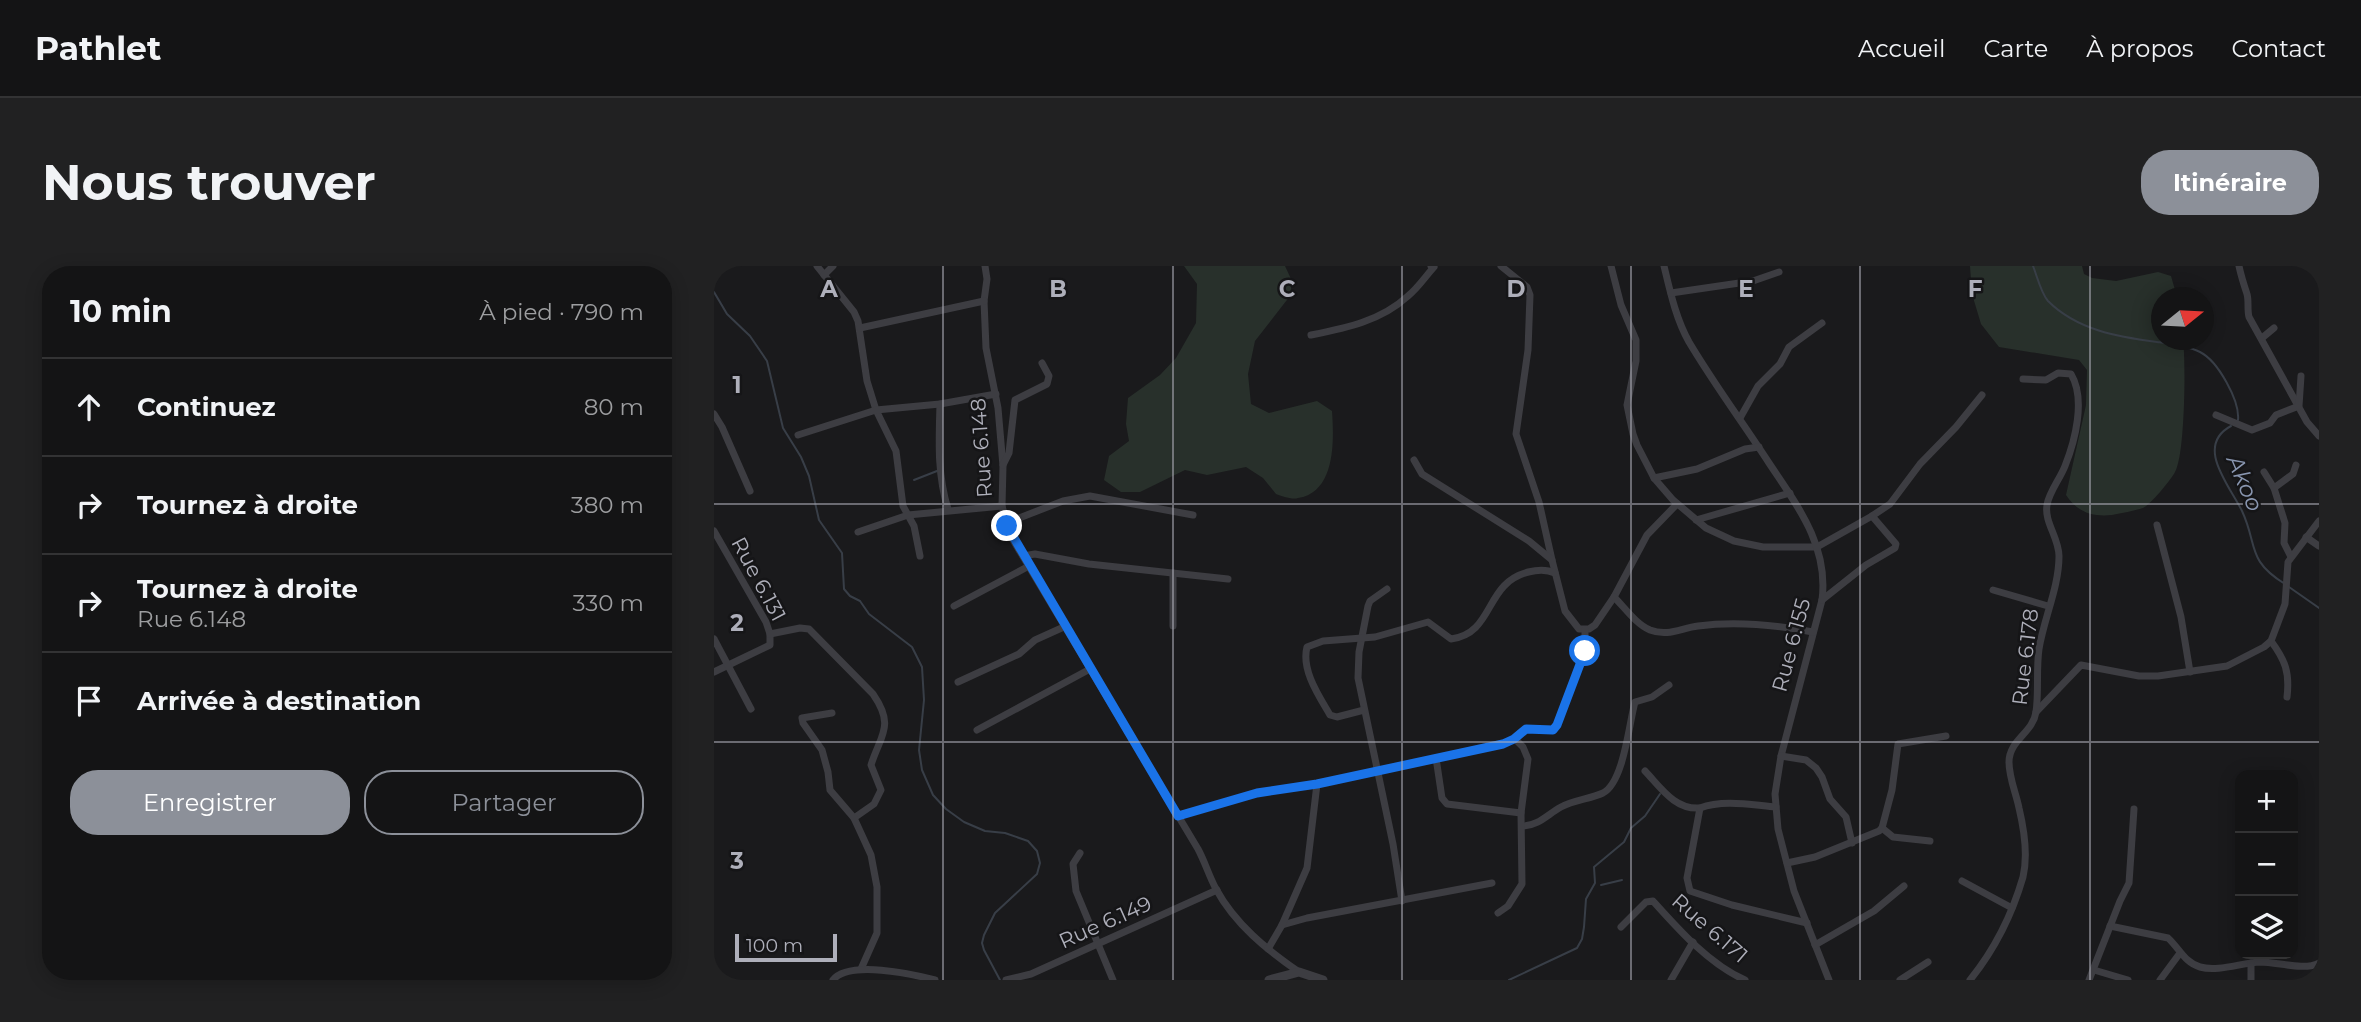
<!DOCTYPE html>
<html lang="fr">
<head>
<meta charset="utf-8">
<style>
  :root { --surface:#141415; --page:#212122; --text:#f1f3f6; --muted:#9d9ea0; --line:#333334; --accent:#8c9099 }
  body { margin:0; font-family:Montserrat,sans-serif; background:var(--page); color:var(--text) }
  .controls { position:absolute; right:21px; bottom:21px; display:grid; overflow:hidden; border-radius:14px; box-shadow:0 4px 18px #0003 }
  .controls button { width:63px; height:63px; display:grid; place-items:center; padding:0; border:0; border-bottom:2px solid var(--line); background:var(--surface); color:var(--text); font:35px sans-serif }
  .compass { position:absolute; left:1437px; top:21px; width:63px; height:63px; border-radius:50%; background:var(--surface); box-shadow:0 4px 18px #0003; rotate:72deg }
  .scale { position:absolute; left:21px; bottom:18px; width:102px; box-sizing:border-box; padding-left:7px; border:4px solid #aeafba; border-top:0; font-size:19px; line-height:24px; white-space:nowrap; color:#aeafba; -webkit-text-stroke:5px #151517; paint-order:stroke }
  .stop { position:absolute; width:21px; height:21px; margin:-16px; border:5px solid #1a73e8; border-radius:50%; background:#fff }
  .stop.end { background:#1a73e8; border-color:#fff; box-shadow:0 2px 7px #0008 }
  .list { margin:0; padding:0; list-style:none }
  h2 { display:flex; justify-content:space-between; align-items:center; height:91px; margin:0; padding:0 28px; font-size:30px }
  h2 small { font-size:23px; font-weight:400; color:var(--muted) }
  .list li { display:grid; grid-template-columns:46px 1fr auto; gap:21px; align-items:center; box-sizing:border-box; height:98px; padding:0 28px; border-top:2px solid var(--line) }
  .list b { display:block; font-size:26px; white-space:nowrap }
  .list p { margin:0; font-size:23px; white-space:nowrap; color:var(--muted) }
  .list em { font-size:23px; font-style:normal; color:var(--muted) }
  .actions { display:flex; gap:14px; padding:21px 28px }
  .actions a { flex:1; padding:16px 0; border:2px solid var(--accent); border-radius:28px; text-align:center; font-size:24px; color:var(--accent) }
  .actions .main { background:var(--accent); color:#fff }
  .icon { flex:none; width:38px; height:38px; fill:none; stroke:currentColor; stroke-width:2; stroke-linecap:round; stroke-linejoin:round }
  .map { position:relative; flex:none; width:1605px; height:714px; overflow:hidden; border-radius:28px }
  header { display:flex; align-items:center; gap:42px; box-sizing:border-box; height:98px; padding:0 35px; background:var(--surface); border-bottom:2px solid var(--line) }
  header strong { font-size:33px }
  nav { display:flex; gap:38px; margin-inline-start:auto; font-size:24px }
  .intro { display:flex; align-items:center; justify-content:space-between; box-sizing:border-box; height:168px; padding:0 42px }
  h1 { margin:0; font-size:49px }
  .button { padding:18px 32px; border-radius:28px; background:var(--accent); color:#fff; font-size:24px; font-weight:700 }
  main { display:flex; gap:42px; padding:0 42px }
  aside { flex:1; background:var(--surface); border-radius:28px; box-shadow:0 4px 18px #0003 }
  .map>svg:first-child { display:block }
  .green { fill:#28302b }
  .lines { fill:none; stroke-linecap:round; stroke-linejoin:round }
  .stream { stroke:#383e47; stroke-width:2 }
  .minor { stroke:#3d3d42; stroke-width:7 }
  .tertiary { stroke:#3d3d42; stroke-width:9 }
  .route { stroke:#1a73e8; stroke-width:9 }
  .grid { fill:none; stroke:#aeafba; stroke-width:2; stroke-opacity:0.55 }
  .labels { text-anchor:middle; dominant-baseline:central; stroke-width:5; stroke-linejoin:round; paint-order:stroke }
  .street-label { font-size:21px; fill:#aeafba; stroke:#151517 }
  .water-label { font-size:23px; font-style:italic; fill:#8996b0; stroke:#151517 }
  .grid-label { font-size:23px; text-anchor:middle; font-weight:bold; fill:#aeafba; stroke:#151517; stroke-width:5; stroke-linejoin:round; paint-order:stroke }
</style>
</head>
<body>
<header>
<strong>Pathlet</strong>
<nav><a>Accueil</a><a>Carte</a><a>À propos</a><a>Contact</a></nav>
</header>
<div class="intro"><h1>Nous trouver</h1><a class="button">Itinéraire</a></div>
<main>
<aside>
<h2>10 min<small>À pied · 790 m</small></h2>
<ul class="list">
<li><svg class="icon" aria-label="ahead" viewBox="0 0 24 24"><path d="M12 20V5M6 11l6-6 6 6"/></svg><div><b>Continuez</b></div><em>80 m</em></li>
<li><svg class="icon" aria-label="right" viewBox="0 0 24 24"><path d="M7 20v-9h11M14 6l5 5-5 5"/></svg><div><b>Tournez à droite</b></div><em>380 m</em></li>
<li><svg class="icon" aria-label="right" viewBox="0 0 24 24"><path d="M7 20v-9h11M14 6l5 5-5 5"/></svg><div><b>Tournez à droite</b><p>Rue 6.148</p></div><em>330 m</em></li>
<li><svg class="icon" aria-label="arrive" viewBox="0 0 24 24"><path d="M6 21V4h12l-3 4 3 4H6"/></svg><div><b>Arrivée à destination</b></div></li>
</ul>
<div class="actions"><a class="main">Enregistrer</a><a>Partager</a></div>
</aside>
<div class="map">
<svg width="1605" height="714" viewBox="0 0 1605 714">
  <rect width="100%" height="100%" fill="#1a1a1c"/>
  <g class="green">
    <path d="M470 0H571L578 15 576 30 541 75 534 108 537 138 555 147 603 135 618 145C620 174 622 226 584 232 578 234 568 230 562 228L549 212 532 201 493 209 471 204 426 226H407L390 214 395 190 415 175 412 158 414 132 446 109 462 92 482 57 483 18Z"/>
    <path d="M1256 0H1368L1370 8 1378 12 1402 15 1444 6 1457 10 1463 31 1448 32V74H1469C1472 95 1471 190 1461 206 1457 214 1436 239 1429 242 1420 245 1407 247 1398 249 1378 251 1363 246 1352 229L1372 139 1373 104 1365 94 1285 81 1267 58 1258 28Z"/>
  </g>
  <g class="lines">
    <g class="stream">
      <path d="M1319 0C1323 10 1327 27 1334 35 1363 64 1404 71 1443 76 1457 78 1473 80 1486 86 1504 95 1526 135 1524 154"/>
      <path d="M0 26 13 48 36 70 53 95 69 162 87 191 95 210 105 254 128 287 130 323 136 330 146 335 155 348 198 381 208 401 210 434 205 484 208 504 219 529 232 543 250 556 271 565 291 567 314 575 323 585 326 597 323 608 281 647 270 669 268 677 270 684 286 714"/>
      <path d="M1517 160C1480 180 1516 220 1528 245 1544 279 1532 294 1571 318"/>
      <path d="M200 214 223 205"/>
      <path d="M1575 321 1605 342"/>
      <path d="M887 619 908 614"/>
      <path d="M795 714 863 682 868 673 870 661 872 633 881 617 880 601 910 576 917 562 931 550 946 528"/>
    </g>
    <g class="minor">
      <path d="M103 0 140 46 144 55 153 115 162 144 182 185 189 240 200 260 206 290"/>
      <path d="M271 0 273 13 270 35 272 82 284 142 289 200 288 240 296 269 484 583C491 596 495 610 502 623 521 658 553 684 585 706"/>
      <path d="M787 0 813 21 816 29 814 84 802 168 825 236 838 294"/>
      <path d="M897 0 907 39 922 74V95L913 139 919 168 923 179 940 212 959 234 992 262 1020 275 1049 281H1103L1158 250 1176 238 1206 198 1242 161 1268 129"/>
      <path d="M950 0C956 25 962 53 975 76 1000 118 1029 157 1055 197 1083 239 1115 280 1108 334L1067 490 1061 528 1064 563 1080 625 1115 714"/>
      <path d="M1525 0C1527 10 1530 19 1533 28 1535 35 1533 43 1535 51L1593 156 1605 170"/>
      <path d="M110 9 119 0"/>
      <path d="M957 27 1039 15 1065 6"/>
      <path d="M146 62 270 35"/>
      <path d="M597 69C632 62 667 55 694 30 704 22 711 11 720 1L717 0"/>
      <path d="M1548 72 1560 62"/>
      <path d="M226 138C225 174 223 208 234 243"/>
      <path d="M0 148 8 161 36 225"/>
      <path d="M1502 149 1538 164 1556 157 1562 149 1585 140 1587 110"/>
      <path d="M1026 152 1044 120 1066 98 1075 81 1108 57"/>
      <path d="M84 169 162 144 226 138 282 128"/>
      <path d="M700 194 708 208 815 275 838 294 851 345 865 363H875L881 359 900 331 933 269 963 238"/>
      <path d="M289 199 295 187 301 134 333 118 335 110 328 97"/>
      <path d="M1550 206 1560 222"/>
      <path d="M940 212 983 203 1031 183 1045 181"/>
      <path d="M982 254 1076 227"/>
      <path d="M292 257 349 235 376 230 479 249"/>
      <path d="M1443 259 1467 351 1476 406"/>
      <path d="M0 265 52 356 56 368V379L0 406"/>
      <path d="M144 266 194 249 288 240"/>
      <path d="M1592 271 1605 280"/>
      <path d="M309 290 321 288 375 298 514 313"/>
      <path d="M1577 291 1570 277 1571 257 1560 222 1579 208 1582 199"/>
      <path d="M673 323 656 335 654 340 645 386 644 412 679 578 688 635"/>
      <path d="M1279 324 1334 340"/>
      <path d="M900 331C911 342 922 358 936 364 954 371 967 362 984 360 1022 355 1062 359 1099 366"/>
      <path d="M1108 334 1152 299 1181 282 1182 278 1158 250"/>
      <path d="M240 340 315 300"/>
      <path d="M459 360V307"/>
      <path d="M56 368 86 362 95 363 159 428C181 460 167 468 157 499L167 524 160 538 140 552"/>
      <path d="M0 373 37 443"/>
      <path d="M1557 375C1571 394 1576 406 1573 431"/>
      <path d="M244 416 305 388 321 374 352 360"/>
      <path d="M650 444 623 451 616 449C605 430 587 404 593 381L609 375 661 371 714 356 737 373C770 369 772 339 790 320 802 307 826 300 841 307"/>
      <path d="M1322 446 1367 399 1425 410H1444L1513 400 1550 381 1557 375 1571 338 1574 296 1605 255"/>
      <path d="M118 447 88 452 89 457 108 484 114 506 116 524 140 552 157 589 163 621V667L147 703"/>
      <path d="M263 464 376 403"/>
      <path d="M1067 490 1092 494 1102 502 1108 511 1116 533 1132 551 1138 577"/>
      <path d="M722 492 728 532 733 538 807 547"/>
      <path d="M931 505C947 522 961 544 986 542L973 612 976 625 1018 639 1093 657"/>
      <path d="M986 542C1009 533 1038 539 1062 541"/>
      <path d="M464 550 543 527 603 518 789 478 801 473 812 463 839 464 843 459 871 385V364"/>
      <path d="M809 560C824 560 834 548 847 541 860 534 876 533 889 527 910 516 915 457 921 436L938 431 955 419"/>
      <path d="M1168 562 1179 571 1216 575"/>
      <path d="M366 587 359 598 362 625 399 714"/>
      <path d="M1073 597 1101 591 1165 565 1168 562 1178 524 1184 478 1232 470"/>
      <path d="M1248 615 1298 642"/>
      <path d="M784 647 794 640 808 618 807 547 814 493 809 481 801 473"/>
      <path d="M568 659 593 652 778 617"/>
      <path d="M1396 660 1454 672C1465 682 1471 697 1486 701 1504 706 1527 697 1546 696 1564 696 1590 705 1605 697"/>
      <path d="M907 661 932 636 939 635C965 664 995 698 1031 714"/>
      <path d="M1101 679 1160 645 1190 620"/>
      <path d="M554 683 568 659 593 602 603 518"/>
      <path d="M1380 704 1414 714"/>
      <path d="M119 714C135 694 198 708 221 714"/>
      <path d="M292 714 317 708 503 624"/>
      <path d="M957 714 979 676"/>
      <path d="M1186 714 1214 696"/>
      <path d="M1256 714C1281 683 1298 649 1309 611 1314 590 1310 563 1305 542 1302 527 1295 512 1295 496 1295 474 1319 467 1322 446 1325 425 1322 404 1325 383 1330 352 1345 321 1345 290 1345 272 1330 256 1333 239 1335 226 1346 213 1351 200 1361 175 1372 133 1357 108L1344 107 1332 114 1309 113"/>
      <path d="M1375 714 1406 635 1415 617 1420 543"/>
      <path d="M1446 714 1466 687"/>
      <path d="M1537 714V697"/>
    </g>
    <path class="tertiary" d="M555 714 585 706 609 714"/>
  </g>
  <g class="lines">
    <path class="route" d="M293 260 464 550 543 527 603 518 789 478 800 473 812 463 839 464 843 459 871 385"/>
  </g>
  <path class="grid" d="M229 0V714M459 0V714M688 0V714M917 0V714M1146 0V714M1376 0V714M0 238H1605M0 476H1605"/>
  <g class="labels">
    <g class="street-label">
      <text transform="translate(267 182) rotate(-94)">Rue 6.148</text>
      <text transform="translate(45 313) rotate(62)">Rue 6.131</text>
      <text transform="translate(1077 379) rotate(-75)">Rue 6.155</text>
      <text transform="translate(1311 391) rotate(-83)">Rue 6.178</text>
      <text transform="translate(391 656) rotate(-24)">Rue 6.149</text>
      <text transform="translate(996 662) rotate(41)">Rue 6.171</text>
    </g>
    <g class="water-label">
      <text transform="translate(1531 217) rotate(67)">Akoo</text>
    </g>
  </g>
  <g class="grid-label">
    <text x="115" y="31">A</text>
    <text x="344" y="31">B</text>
    <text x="573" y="31">C</text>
    <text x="802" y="31">D</text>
    <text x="1032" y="31">E</text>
    <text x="1261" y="31">F</text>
    <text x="23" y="127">1</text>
    <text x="23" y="365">2</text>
    <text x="23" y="603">3</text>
  </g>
</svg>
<div class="controls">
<button>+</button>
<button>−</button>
<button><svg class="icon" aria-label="layers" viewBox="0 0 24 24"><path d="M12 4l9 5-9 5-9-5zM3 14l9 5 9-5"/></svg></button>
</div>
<svg class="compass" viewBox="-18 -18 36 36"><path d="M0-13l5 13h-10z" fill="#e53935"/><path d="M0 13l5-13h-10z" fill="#9d9ea0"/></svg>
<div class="scale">100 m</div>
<div class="stop" style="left:871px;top:385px"></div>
<div class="stop end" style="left:293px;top:260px"></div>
</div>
</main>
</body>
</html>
